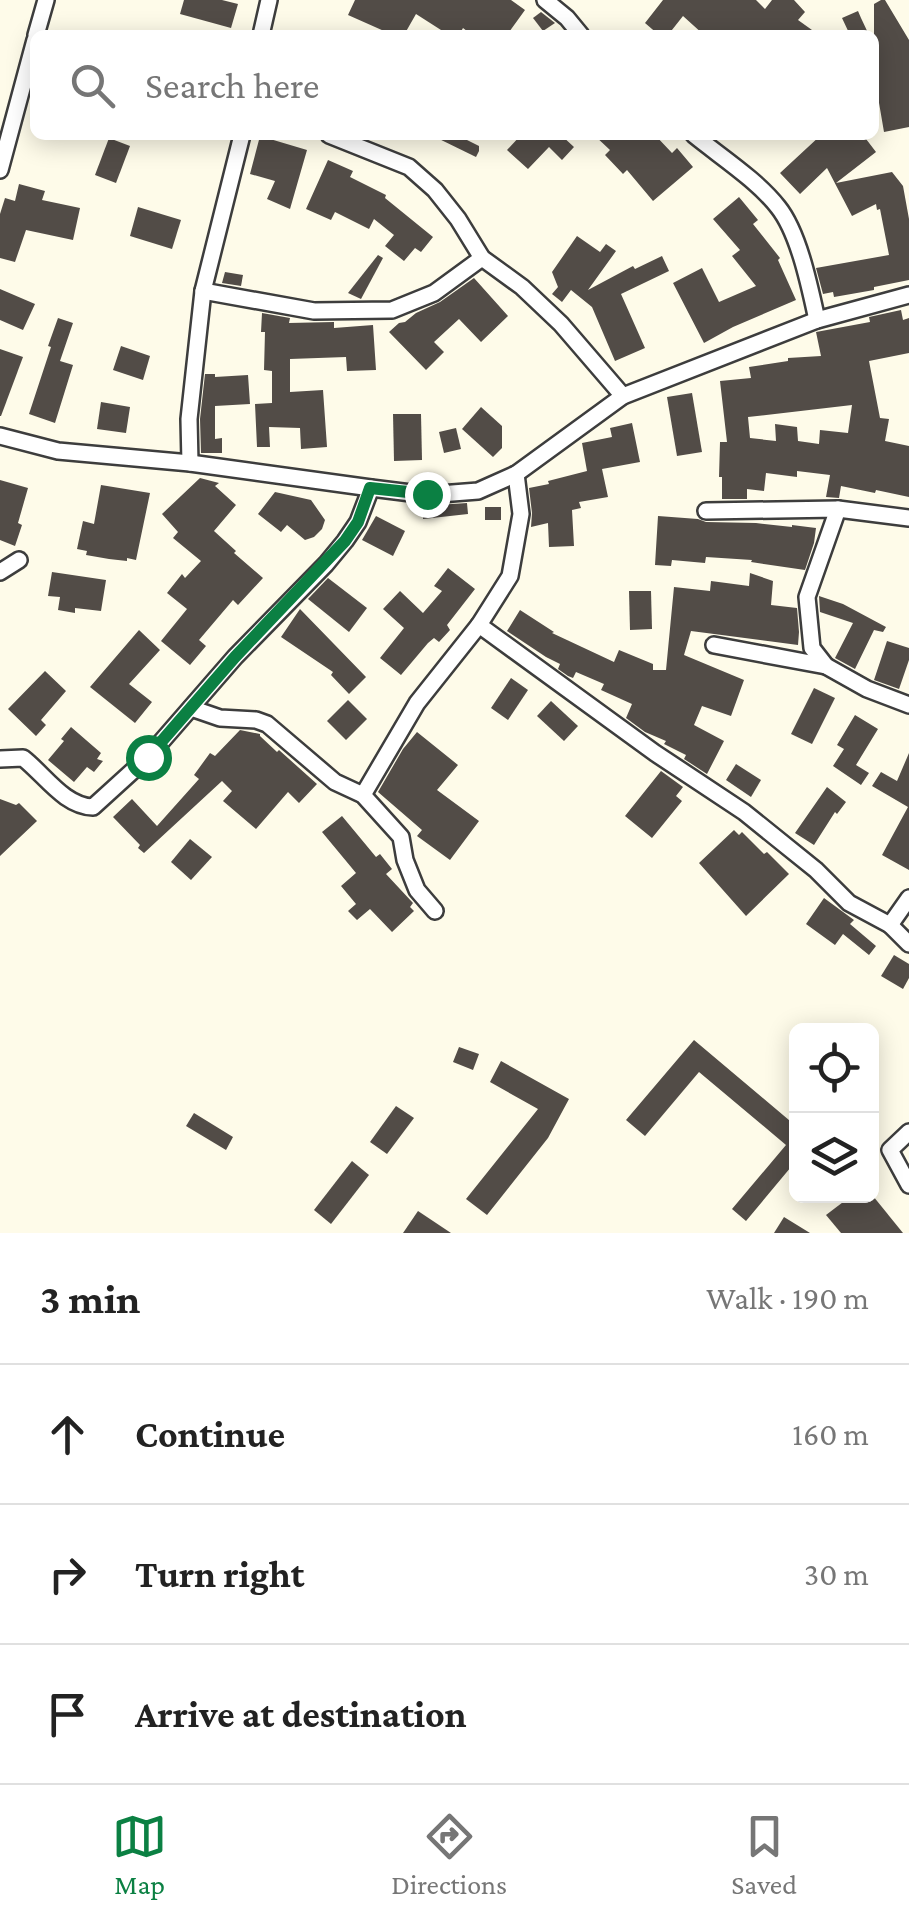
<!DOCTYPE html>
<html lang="en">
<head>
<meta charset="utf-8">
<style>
  :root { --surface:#fff; --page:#f6f6f6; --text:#222; --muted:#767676; --line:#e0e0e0; --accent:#0b8043 }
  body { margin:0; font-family:"Crimson Pro",serif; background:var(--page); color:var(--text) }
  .controls { position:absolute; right:30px; bottom:30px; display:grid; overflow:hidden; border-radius:15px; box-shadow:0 5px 25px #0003 }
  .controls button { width:90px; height:90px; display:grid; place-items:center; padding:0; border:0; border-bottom:2px solid var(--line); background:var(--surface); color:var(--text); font:50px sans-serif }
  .stop { position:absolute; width:30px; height:30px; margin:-22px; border:8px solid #0b8043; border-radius:50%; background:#fff }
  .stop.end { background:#0b8043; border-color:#fff; box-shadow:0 2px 10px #0008 }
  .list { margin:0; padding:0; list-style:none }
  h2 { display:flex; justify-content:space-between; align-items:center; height:130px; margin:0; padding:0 40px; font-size:42px }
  h2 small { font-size:32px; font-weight:400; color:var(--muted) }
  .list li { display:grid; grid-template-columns:65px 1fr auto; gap:30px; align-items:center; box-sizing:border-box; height:140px; padding:0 40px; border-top:2px solid var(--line) }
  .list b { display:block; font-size:38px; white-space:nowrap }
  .list em { font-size:32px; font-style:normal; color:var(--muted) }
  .icon { flex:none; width:55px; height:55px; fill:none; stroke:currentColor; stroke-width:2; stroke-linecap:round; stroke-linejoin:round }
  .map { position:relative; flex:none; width:909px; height:1233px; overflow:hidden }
  .search { position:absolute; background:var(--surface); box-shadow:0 5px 25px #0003; left:30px; right:30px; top:30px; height:110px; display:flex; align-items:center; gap:25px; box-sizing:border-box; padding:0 35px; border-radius:15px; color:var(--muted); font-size:38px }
  .sheet { height:550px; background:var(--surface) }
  nav { display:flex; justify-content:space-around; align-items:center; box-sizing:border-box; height:140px; border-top:2px solid var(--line); background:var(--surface); font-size:28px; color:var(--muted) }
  nav a { display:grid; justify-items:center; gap:5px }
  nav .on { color:var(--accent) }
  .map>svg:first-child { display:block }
  .building { fill:#524c47; fill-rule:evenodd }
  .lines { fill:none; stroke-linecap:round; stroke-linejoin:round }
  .street-casing { stroke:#3d3d3d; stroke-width:20 }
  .street { stroke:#fff; stroke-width:15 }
  .route { stroke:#0b8043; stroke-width:12 }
</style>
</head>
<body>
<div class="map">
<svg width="909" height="1233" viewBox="0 0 909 1233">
  <rect width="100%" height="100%" fill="#fefbe9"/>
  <g class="building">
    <path d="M184 0H222L238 4 231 28 180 14Z"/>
    <path d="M355 0H511L525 10 507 35H472L463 28 459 35H438L441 30 416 14 404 35H393L348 15Z"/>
    <path d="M663 0H756L765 9 772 0H794L805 12 798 20 819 35H704L683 16 668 35H659L645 23Z"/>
    <path d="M881 0H885L909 40V127L884 132 878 97 874 98V4Z"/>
    <path d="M858 11 861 18 869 35H850L842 18Z"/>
    <path d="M541 12 555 23 543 31 533 18Z"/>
    <path d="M431 135H457L479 146V151L476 157Z"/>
    <path d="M521 135H561L574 147 562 160 549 147 528 169 507 150Z"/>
    <path d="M594 135H655L672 153 677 148 693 167 653 201 627 170 623 174 605 155 610 150Z"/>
    <path d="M821 135H863L876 152 836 183 892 172 903 186 909 219V280L874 287V290L834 297 833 292 823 294 816 268 889 255 880 209 877 210 876 204 852 216 827 168 800 194 780 173Z"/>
    <path d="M260 136 307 150 290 209 267 199 275 181 250 174Z"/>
    <path d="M109 138 130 146 116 183 95 175Z"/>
    <path d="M328 160 353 171 350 177 386 195 385 198 433 237 421 252 415 248 404 261 385 246 394 235 374 219 369 229 335 212 331 220 306 209Z"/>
    <path d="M19 184 45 191 42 200 80 208 73 240 26 230 15 262 0 258V214L5 198 15 201Z"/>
    <path d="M739 197 758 220 753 224 780 258 778 260 796 300 733 327 704 343 673 283 702 268 719 302 756 286 732 256 740 250 713 219Z"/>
    <path d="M138 207 181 220 172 249 130 236Z"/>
    <path d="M577 236 600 252 606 244 616 251 588 290 633 266 635 269 662 256 669 271 621 294 645 348 615 361 592 307 571 290 562 302 552 294 558 287 552 272Z"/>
    <path d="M378 255 383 258 361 299 348 293Z"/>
    <path d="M225 272 243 275 241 286 222 283Z"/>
    <path d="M474 278 508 316 481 342 459 319 434 342 444 352 426 370 389 332 399 323 405 322 416 313 440 302Z"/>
    <path d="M0 289 35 304 23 330 0 320Z"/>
    <path d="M901 310 903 320 909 318V353L869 361 880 418 889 419 885 441 909 446V497L876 490 875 493 841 486 839 498 826 497 830 475 797 471V477L766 473 764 491 747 489V499H722V477H719L720 442H727L720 381 751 378 749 367 788 361V358L821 356 816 332 870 322 869 317ZM852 405 848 433 820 430 819 444 798 441 797 427 775 424 776 441 750 438 748 417Z"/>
    <path d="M262 313 290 318 289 323 334 322V328L373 325 376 370 347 371 346 357 290 359V392L323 390 327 447 301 449 300 428 269 427 270 447H257L255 404 272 403V371L264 370 265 332H261Z"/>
    <path d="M58 318 73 323 60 361 73 365 55 423 29 414 51 347 48 346Z"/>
    <path d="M121 346 150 356 143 380 113 370Z"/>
    <path d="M0 349 23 357 1 416H0Z"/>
    <path d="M205 374H215V377L248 375 250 404 215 406V439L222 438V453H201L200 419Z"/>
    <path d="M692 393 702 452 677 456 667 397Z"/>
    <path d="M101 402 130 407 126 433 97 429Z"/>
    <path d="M481 407 502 426V448L493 457 462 429Z"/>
    <path d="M393 414H421L422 460 394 461Z"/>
    <path d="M632 423 640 462 602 469 608 497 579 502 581 508 572 510 574 546 549 547 548 523 531 527 532 513 529 488 549 484 548 481 587 471 582 443 612 437 610 428Z"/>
    <path d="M456 428 461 449 444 453 439 432Z"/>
    <path d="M200 478 219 483 215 486 236 505 214 531 236 551 234 553 263 578 238 605 233 600 199 640 206 646 190 665 161 641 187 609 167 593 182 574 185 578 201 561 173 538 178 532 162 514Z"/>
    <path d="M0 480 28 488 18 523 22 525 15 546 0 540Z"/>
    <path d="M101 485 150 493 136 560 127 558V561L109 559 86 555 87 551 77 549 83 521 94 524Z"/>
    <path d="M275 492 311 500 325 520 322 529 314 537 305 540 287 525 281 532 258 514Z"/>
    <path d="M467 503 468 514 423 519V506Z"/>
    <rect x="485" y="507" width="16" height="13"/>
    <path d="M376 516 405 531 393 556 362 540Z"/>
    <path d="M658 516 698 519 706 522 756 523 792 527V525L816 528 814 543 805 570 751 562 752 560 706 557 705 563 672 560 671 566 655 565Z"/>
    <path d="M448 568 475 589 447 625 450 630 439 642 434 638 428 643 401 675 380 658 404 628 383 609 400 591 423 613 442 591 434 586Z"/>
    <path d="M52 572 106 580 101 611 75 608V613L58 610 60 597 48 596Z"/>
    <path d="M750 573 773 581 771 605 797 608 799 632 798 645 691 631 684 655 744 680 731 716 702 706 694 725 724 741 707 774 684 759 686 755 664 744 666 741 645 732 626 718 632 704 601 690 604 684 576 672 573 678 568 676 558 669 560 664 546 657 507 631 520 610 554 632 552 633 614 662 619 650 653 664V670H666L674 587 710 591 711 581 749 586Z"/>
    <path d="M328 578 367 608 349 632 308 599Z"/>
    <path d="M629 591H651L652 629 630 630Z"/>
    <path d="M819 596 843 604 886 627 883 632 874 630 855 669 835 658 853 623 820 612Z"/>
    <path d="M300 609 366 677 349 694 331 675 333 672 281 637Z"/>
    <path d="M139 630 160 650 129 684 152 702 135 723 90 687Z"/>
    <path d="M887 641 909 648V660L899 689 874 680Z"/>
    <path d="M45 671 66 691 41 720 46 725 36 736 8 709Z"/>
    <path d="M511 678 528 690 508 720 491 708Z"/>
    <path d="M814 688 835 698 812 744 791 734Z"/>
    <path d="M348 700 367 719 346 740 327 721Z"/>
    <path d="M551 701 578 726 564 741 537 716Z"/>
    <path d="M855 715 878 729 856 765 869 773 861 785 833 766 844 749 837 745Z"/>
    <path d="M71 727 101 753 97 759 103 761 94 772 87 767 74 782 48 760 64 741 61 739Z"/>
    <path d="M240 730 260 734V736L277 752 279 750 317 784 299 803 288 792 256 829 223 801 232 791 222 781 144 853 138 848 140 845 113 817 132 799 157 826 199 779 194 775 210 753 215 756Z"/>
    <path d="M417 732 458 765 437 790 479 821 450 860 417 836 422 830 378 792 403 749Z"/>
    <path d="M909 753V870L882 855 908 807 872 786 881 772 897 781Z"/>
    <path d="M736 764 761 780 751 797 726 780Z"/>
    <path d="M661 771 683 787 676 796 682 801 652 838 625 816Z"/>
    <path d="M827 787 846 802 837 814 835 812 814 845 795 833Z"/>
    <path d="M0 799 16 805 19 803 37 821 0 856Z"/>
    <path d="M342 816 376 857 380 854 392 869 386 874 413 903 410 907 414 911 392 932 370 909 357 920 348 911 356 904 341 886 356 873 322 832Z"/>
    <path d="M734 830 739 835 742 832 764 854 767 852 789 874 746 916 699 863Z"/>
    <path d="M190 839 212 857 191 880 171 862Z"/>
    <path d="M824 898 854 920 850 924 876 946 869 955 843 934 835 945 806 924Z"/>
    <path d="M894 955 909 964V978L903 989 881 976Z"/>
    <path d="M694 1040 796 1126V1161L746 1221 732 1209 786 1145 699 1072 645 1136 626 1120Z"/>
    <path d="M459 1047 479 1054 473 1070 453 1062Z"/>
    <path d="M501 1061 569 1099 548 1138 487 1215 466 1199 538 1109 490 1082Z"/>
    <path d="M396 1106 414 1118 387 1154 370 1142Z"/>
    <path d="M194 1113 233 1137 226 1150 186 1126Z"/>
    <path d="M352 1161 369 1175 331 1224 314 1210Z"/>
    <path d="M851 1196H873L903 1233H841L826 1215Z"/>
    <path d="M418 1211 451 1233H403Z"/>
    <path d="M784 1217 810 1233H774Z"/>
  </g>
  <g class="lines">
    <defs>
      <g id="street">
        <path d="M545 0 567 18 581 35"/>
        <path d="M36 35 46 0"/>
        <path d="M261 35 269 0"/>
        <path d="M329 135 409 167 435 190 458 219 482 258 522 287 561 324 623 396"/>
        <path d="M694 135C721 157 757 180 778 207 799 233 810 288 817 320"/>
        <path d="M0 170 35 40"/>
        <path d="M203 291 314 311 392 310 434 293 482 258"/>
        <path d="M0 436 58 451 190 463 371 488 427 495 478 491 516 474 623 396 817 320 909 295"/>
        <path d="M190 463 189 419 203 291 242 135"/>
        <path d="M706 511 838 509 909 518"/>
        <path d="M0 572 19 560"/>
        <path d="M479 625 655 753 744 812 816 870 849 903 890 925 909 944"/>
        <path d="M714 645 826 666 867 689 909 705"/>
        <path d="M826 666 812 648 807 597 838 509"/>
        <path d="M191 708 220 718 256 720 267 724 335 782 363 795 401 837 405 860 417 890 435 911"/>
        <path d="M0 759 23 758C45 775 64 806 93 807L148 757 235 657 326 564 345 541 358 522 371 488"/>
        <path d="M363 795 417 703 479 625 510 576 521 514 516 474"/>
        <path d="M890 925 909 898"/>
        <path d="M909 1132 890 1150 909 1185"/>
      </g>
    </defs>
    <use href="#street" class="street-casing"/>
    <use href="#street" class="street"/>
  </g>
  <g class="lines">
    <path class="route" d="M148 757 235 657 345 541 358 522 370 488 427 494"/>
  </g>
</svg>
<div class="controls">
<button><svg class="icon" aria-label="locate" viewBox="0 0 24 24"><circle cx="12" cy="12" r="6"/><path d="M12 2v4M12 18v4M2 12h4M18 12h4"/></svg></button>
<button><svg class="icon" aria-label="layers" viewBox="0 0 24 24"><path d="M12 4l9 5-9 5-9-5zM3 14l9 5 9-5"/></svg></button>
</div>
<div class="stop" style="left:148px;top:757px"></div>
<div class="stop end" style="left:427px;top:494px"></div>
<div class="search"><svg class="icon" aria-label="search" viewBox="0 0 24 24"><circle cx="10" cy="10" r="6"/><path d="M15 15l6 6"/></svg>Search here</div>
</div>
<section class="sheet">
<h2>3 min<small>Walk · 190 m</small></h2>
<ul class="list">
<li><svg class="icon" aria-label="ahead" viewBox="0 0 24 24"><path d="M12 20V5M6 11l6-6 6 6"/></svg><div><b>Continue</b></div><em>160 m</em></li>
<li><svg class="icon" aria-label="right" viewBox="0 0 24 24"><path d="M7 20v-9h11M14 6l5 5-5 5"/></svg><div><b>Turn right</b></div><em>30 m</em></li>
<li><svg class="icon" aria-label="arrive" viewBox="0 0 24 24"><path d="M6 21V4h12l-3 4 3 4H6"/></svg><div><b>Arrive at destination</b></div></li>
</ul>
</section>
<nav>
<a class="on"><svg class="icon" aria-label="map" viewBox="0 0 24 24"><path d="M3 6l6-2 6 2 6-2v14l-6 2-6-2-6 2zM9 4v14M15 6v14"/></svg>Map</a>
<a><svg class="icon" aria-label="directions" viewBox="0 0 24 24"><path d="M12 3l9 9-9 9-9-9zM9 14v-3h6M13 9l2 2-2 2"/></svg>Directions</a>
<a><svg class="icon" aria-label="saved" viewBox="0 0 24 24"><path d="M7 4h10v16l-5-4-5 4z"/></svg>Saved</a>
</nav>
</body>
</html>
